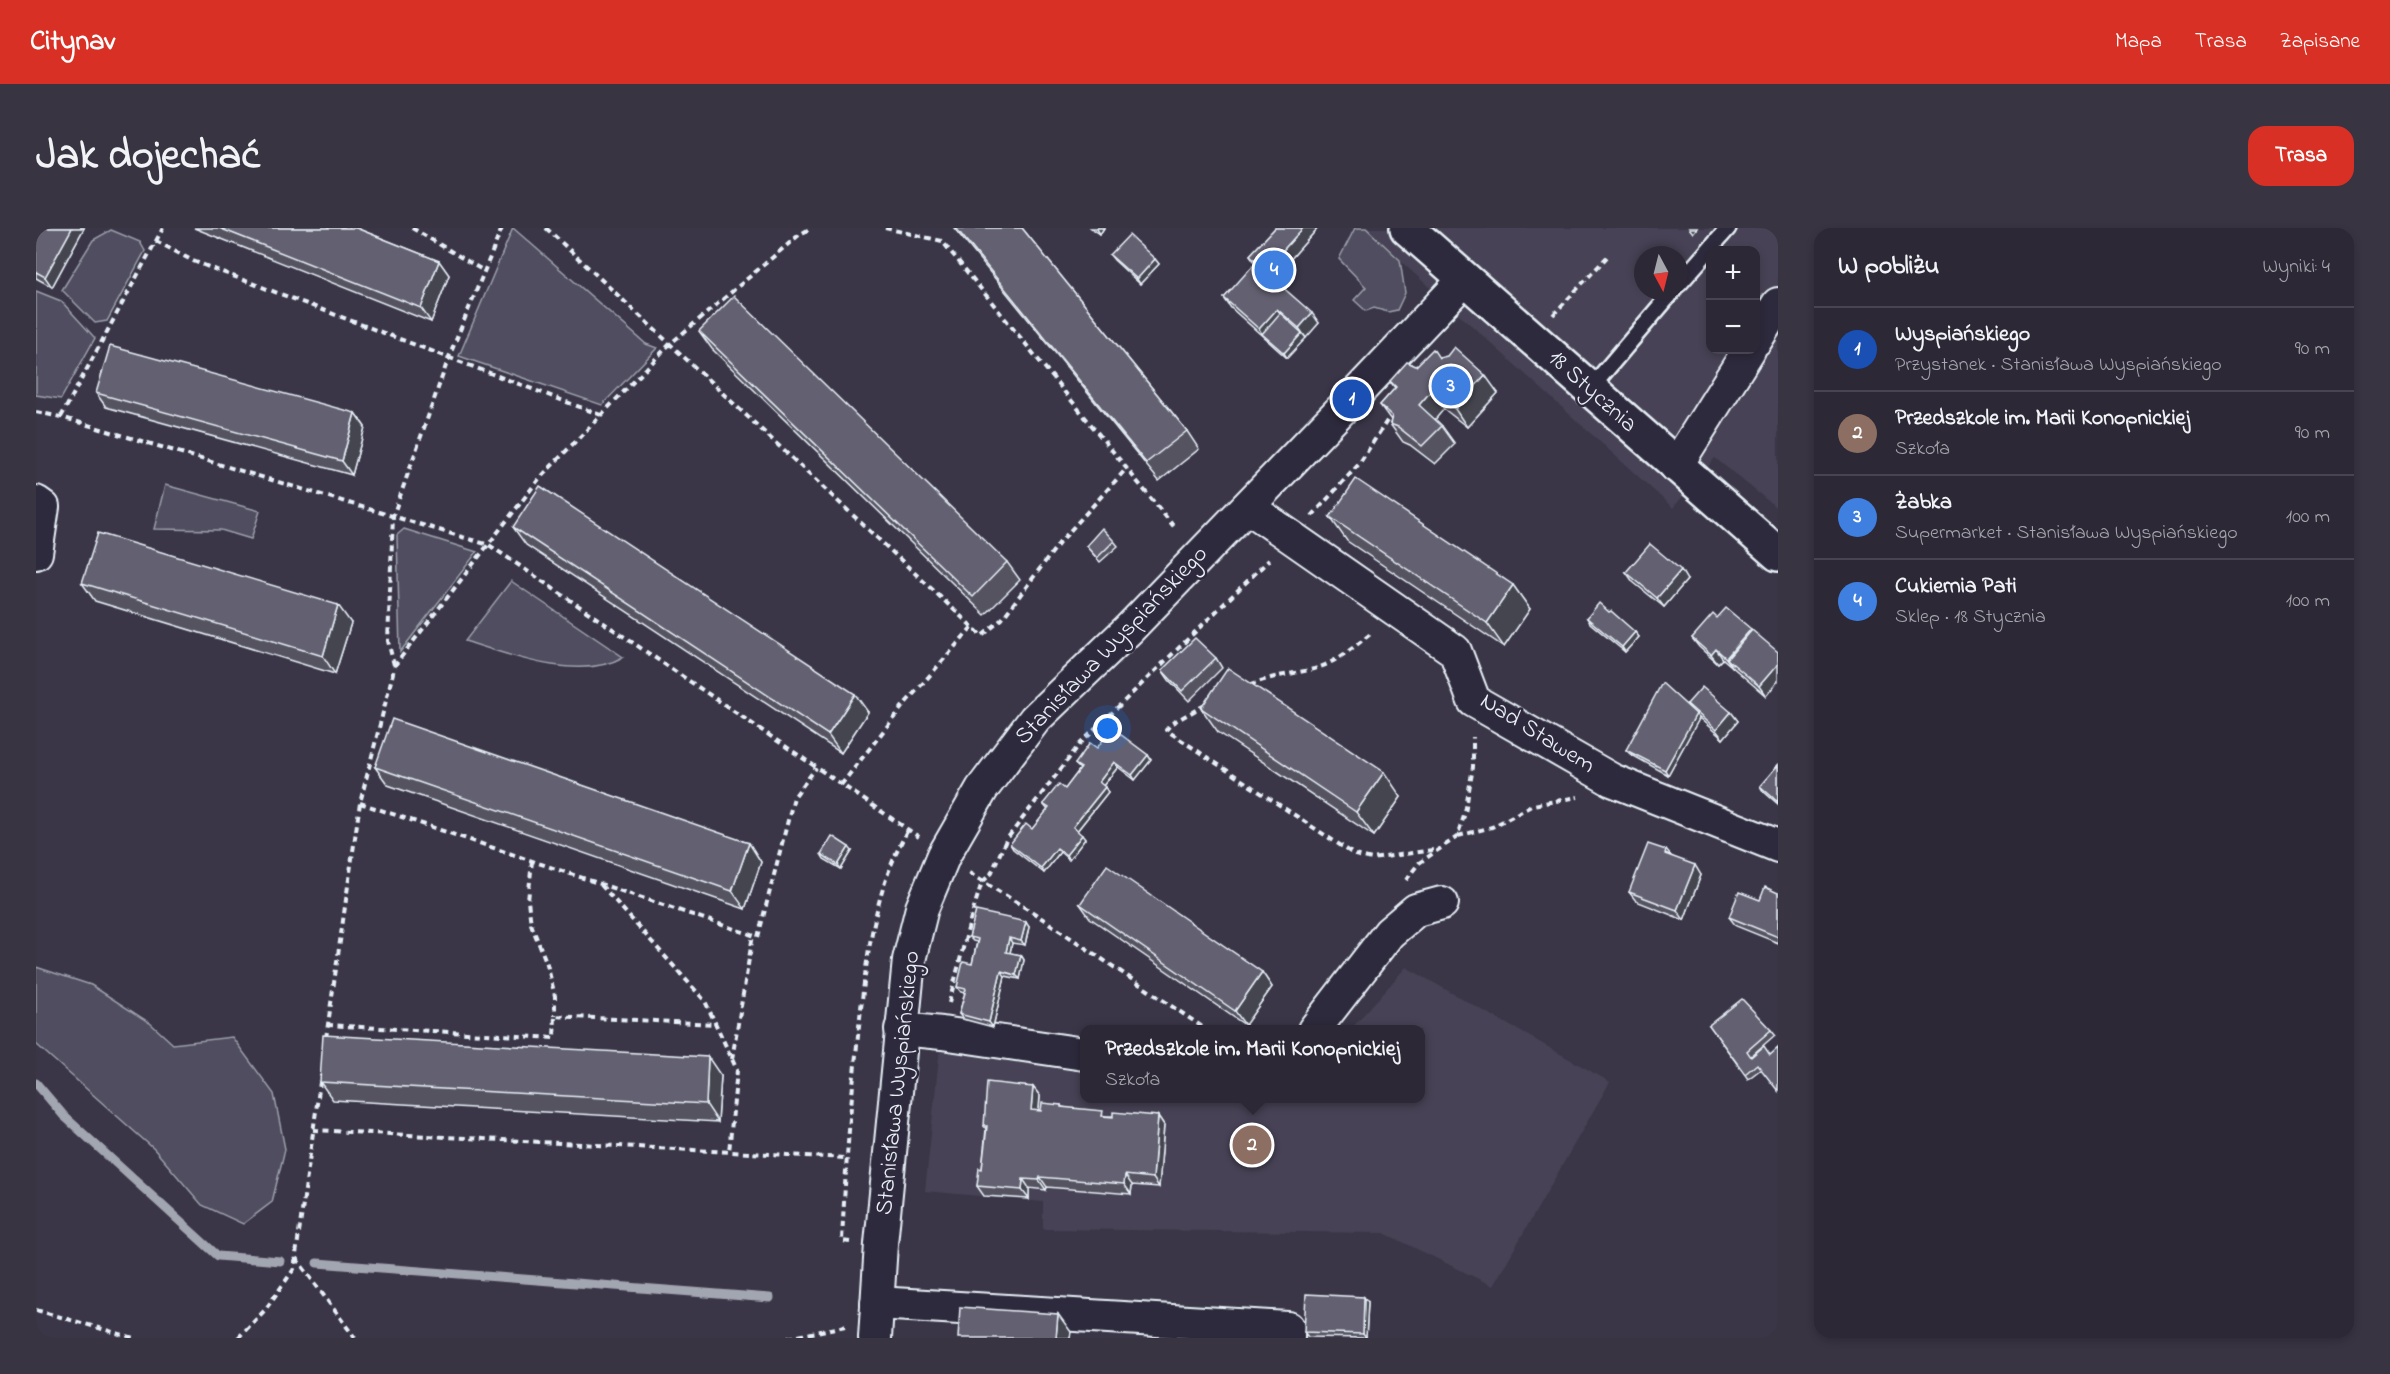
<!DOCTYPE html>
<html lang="pl">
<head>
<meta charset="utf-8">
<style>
  :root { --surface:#2c2836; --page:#383442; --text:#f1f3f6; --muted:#a6a6ad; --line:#484451; --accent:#d93025 }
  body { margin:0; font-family:"Indie Flower",sans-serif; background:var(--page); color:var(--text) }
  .controls { position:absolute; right:18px; top:18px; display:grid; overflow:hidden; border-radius:12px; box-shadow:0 3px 9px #0003 }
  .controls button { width:54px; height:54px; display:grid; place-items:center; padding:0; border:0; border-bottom:2px solid var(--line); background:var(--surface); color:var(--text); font:30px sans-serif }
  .compass { position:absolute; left:1598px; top:18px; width:54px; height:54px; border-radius:50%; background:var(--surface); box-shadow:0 3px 9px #0003; rotate:173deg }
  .you { position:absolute; left:1072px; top:501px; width:21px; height:21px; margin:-15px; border:4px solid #fff; border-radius:50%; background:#1a73e8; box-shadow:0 0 0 9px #1a73e833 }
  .badge { display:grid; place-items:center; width:39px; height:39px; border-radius:50%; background:var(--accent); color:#fff; font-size:20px; font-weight:700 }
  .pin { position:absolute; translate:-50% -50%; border:3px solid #fff; box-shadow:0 2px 6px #0006 }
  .popup { position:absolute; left:1044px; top:797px; width:345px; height:78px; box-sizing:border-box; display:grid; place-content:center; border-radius:12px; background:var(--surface); filter:drop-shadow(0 2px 4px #0005); font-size:20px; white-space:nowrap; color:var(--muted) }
  .popup b { font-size:22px; color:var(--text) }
  .popup::after { content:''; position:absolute; left:50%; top:100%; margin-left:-12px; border:12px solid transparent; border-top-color:var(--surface) }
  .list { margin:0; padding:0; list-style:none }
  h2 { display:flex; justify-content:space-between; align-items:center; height:78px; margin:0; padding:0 24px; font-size:26px }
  h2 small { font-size:20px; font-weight:400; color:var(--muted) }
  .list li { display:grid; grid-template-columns:39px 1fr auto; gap:18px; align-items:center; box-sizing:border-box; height:84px; padding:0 24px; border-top:2px solid var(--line) }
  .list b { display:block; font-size:22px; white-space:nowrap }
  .list p { margin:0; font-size:20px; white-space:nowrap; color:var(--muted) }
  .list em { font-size:20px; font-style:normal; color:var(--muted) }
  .map { position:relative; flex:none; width:1742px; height:1110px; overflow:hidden; border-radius:18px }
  header { display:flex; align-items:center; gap:36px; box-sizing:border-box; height:84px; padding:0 30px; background:var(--accent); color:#fff }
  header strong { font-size:28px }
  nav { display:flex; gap:33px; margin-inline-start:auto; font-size:21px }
  .intro { display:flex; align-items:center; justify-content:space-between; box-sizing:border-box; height:144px; padding:0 36px }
  h1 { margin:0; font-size:42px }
  .button { padding:15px 27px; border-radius:18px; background:var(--accent); color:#fff; font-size:21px; font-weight:700 }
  main { display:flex; gap:36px; padding:0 36px }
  aside { flex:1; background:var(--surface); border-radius:18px; box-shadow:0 3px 9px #0003 }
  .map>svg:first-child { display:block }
  .built { fill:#464354; fill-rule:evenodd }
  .green { fill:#504e5f; stroke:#9ca0ac; stroke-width:1.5 }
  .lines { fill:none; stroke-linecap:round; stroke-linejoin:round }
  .stream { stroke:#a2a6b1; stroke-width:9 }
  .service-casing { stroke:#e8f1f8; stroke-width:20 }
  .minor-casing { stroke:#e8f1f8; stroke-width:36 }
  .tertiary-casing { stroke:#e8f1f8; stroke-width:38 }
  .path { stroke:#e8f1f8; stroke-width:4; stroke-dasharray:6 4.5; stroke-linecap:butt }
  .service { stroke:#2f2a3d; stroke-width:15 }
  .minor { stroke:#2f2a3d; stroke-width:32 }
  .tertiary { stroke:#2f2a3d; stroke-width:33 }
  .wall { fill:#555361; stroke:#e8f1f8; stroke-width:1.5 }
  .shaded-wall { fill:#45444f; stroke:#e8f1f8; stroke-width:1.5 }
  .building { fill:#636171; stroke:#e8f1f8; stroke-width:1.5 }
  .labels { text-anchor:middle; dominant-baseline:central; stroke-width:5; stroke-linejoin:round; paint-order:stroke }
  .street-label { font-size:24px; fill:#e8f1f8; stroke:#2f2a3d }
</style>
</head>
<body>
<header>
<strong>Citynav</strong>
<nav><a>Mapa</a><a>Trasa</a><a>Zapisane</a></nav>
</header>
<div class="intro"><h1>Jak dojechać</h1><a class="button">Trasa</a></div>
<main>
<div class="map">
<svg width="1742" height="1110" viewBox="0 0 1742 1110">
  <rect width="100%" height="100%" fill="#3a3648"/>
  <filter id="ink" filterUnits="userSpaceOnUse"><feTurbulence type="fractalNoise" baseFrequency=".0167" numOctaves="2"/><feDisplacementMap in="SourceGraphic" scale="12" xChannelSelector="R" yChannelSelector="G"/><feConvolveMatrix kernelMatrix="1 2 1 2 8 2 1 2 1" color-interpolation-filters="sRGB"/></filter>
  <g filter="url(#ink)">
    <g class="built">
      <path d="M1328 0H1742V281L1679 230 1637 280ZM1674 22H1720V122H1674ZM1607 27H1643V63H1607Z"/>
      <path d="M1370 739 1574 854 1457 1058 1348 1005 1007 1001V974L889 963 904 819 1048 840V870H1384V802L1315 801Z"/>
    </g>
    <g class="green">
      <path d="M477 0 610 116 621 120 566 177 423 128Z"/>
      <path d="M1319 0H1330L1364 32 1369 65 1361 82 1352 84 1338 80 1330 83 1318 72 1330 59 1303 31Z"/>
      <path d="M75 2 104 14 109 23 71 93 59 95 26 62 57 12Z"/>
      <path d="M0 63 25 73 59 110 25 171 0 167Z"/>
      <path d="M129 257 224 283 215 311 185 302 118 301Z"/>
      <path d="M368 301 441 324 364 424 361 307Z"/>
      <path d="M475 353 587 429C544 454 473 427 429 413Z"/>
      <path d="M0 739 55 757 114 795 137 816 196 809 238 866 249 921 236 974 207 996 166 977 118 921 0 816Z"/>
    </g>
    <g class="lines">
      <g class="stream">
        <path d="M0 855 28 888 182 1028 244 1033"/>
        <path d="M281 1035 734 1070"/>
      </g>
      <defs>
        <g id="service">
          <path d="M1643 56 1692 0"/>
          <path d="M1553 162 1637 63"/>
        </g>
        <g id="minor">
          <path d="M1720 112 1742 76"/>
          <path d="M1640 238 1713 122"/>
          <path d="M0 274 7 279 0 325"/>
          <path d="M1212 279 1419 423 1438 473 1576 552 1742 618"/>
          <path d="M865 801 906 805 1048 826"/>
          <path d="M1278 802 1353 705 1380 682 1406 675"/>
          <path d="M841 1075 1252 1100V1110"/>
          <path d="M839 1110 845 1016 873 732 886 680 908 627 946 561 999 491 1093 401 1301 186 1428 52"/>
        </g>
        <path id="tertiary" d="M1371 0 1742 326"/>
      </defs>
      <use href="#service" class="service-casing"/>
      <use href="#minor" class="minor-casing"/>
      <use href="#tertiary" class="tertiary-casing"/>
      <g class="path">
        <path d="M376 0 448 43"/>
        <path d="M510 0 946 408 966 391 1024 314 1091 240"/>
        <path d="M849 0 906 13 1139 300"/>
        <path d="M120 13 157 33 565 187"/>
        <path d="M1517 87 1571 29"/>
        <path d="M0 184 25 189 453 317 883 609"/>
        <path d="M25 189 127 0"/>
        <path d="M1276 288 1323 236 1356 185"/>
        <path d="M358 437 352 413 357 288 413 129 466 0"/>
        <path d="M1214 457C1235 448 1256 446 1278 441 1300 435 1319 418 1337 404"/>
        <path d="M1169 477 1136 495 1130 502 1319 627 1336 631 1403 621"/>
        <path d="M805 557 867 478 936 399"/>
        <path d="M324 575 722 709 758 569 780 540"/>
        <path d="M1422 608 1456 599 1497 577 1542 569"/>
        <path d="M496 633 492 673 495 696 511 736 519 768V788"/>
        <path d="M933 645 998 685 1171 802"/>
        <path d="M1370 652 1383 635 1421 609 1429 585 1437 539V509"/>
        <path d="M565 657 669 773 701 842 693 924"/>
        <path d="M913 775 935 689 946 654 955 646 970 612 1044 516 1233 332"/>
        <path d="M291 797 518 810 519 788 679 796"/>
        <path d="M290 810 324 575 359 437 503 251 634 116 763 7 775 0"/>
        <path d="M696 831 717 707"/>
        <path d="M277 902 809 930"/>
        <path d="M814 1014 806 1013C809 947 814 883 821 817 829 745 835 666 872 602"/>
        <path d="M260 1030 319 1110"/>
        <path d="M0 1082 98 1110"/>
        <path d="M202 1110 229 1082 258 1041 285 847"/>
        <path d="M752 1110 809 1098"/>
      </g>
      <use href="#service" class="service"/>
      <use href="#minor" class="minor"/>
      <use href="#tertiary" class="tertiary"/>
    </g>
    <g class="wall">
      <path d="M0 0H48L16 59 0 50Z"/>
      <path d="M158 0H320L403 33 413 47 395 94Z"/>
      <path d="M918 0H986L1151 203 1163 221 1123 253Z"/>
      <path d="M1055 0H1068L1064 6Z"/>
      <path d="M1239 0H1282L1237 51 1283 95 1251 130 1195 80 1188 70 1221 37 1214 27Z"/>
      <path d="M1074 27 1119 31 1123 36 1104 56 1078 32Z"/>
      <path d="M663 103 971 334 984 352 949 387 676 121Z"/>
      <path d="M1403 130 1462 165 1431 199 1408 181 1399 191 1406 198 1419 216 1399 236 1374 217 1367 214 1354 196 1355 192 1344 177 1359 160 1354 153 1380 138Z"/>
      <path d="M60 165 319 185 329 199 316 247 70 179Z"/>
      <path d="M1294 289 1477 357 1494 381 1468 419 1311 313Z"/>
      <path d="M477 299 832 484 805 525 490 317Z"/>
      <path d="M1078 313 1082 318 1064 334 1050 318Z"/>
      <path d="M1590 344 1651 352 1628 379 1597 354Z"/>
      <path d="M46 355 315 395 299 446 59 373Z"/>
      <path d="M1551 390 1599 404 1603 409 1589 424 1554 395Z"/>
      <path d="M1681 390 1730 468 1687 431 1682 436 1663 419 1656 410Z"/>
      <path d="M1180 430 1186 440 1153 473 1133 452 1126 442Z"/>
      <path d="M1651 476 1695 484 1702 493 1687 511 1663 490 1632 547 1594 526 1590 522 1654 481Z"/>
      <path d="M1165 480 1365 569 1338 608 1182 504Z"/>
      <path d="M1061 520 1112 527 1115 532 1099 552 1082 539 1067 558 1072 564 1041 603 1049 611 1033 632 1024 624 1008 645 977 621 974 616 996 601 1012 582 1007 576 1029 561 1044 541 1039 536Z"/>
      <path d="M1742 537V576L1727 563 1724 558Z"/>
      <path d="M339 539 713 615 725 634 709 681 352 557Z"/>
      <path d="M1630 622 1635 628 1665 647 1648 692 1600 673 1593 664Z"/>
      <path d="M816 623 805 641 788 631 785 626Z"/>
      <path d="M1742 665V715L1700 698 1693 689 1724 672Z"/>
      <path d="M1044 676 1226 744 1236 759 1209 797 1054 690Z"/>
      <path d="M993 699 989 717 976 715 974 725 985 727 988 732 984 751 969 748 957 799 927 791 923 786 929 765 925 764 921 759 936 736 941 714 937 713 933 709Z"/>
      <path d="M1673 797 1735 802 1739 807 1715 828V829L1734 827 1725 841 1712 851Z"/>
      <path d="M685 848 682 894 297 872 284 854Z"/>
      <path d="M997 859 1004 868 1003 883 1025 877 1026 879 1070 888H1122L1128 897 1123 959 1096 957 1095 966 1011 959 1010 962 993 960V971L948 968 941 958 946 941 950 901 948 898Z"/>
      <path d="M1332 1074 1330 1110 1272 1109 1268 1104Z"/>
    </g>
    <g class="shaded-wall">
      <path d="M36 0H48L16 59 9 49Z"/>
      <path d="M1061 0H1068L1064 6 1061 1Z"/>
      <path d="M1267 0H1282L1237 51 1230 41Z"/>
      <path d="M1653 0H1661L1657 5Z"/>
      <path d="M1119 31 1123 36 1104 56 1101 51Z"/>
      <path d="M403 33 413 47 395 94 385 80Z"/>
      <path d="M1241 81 1248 90 1226 106 1223 101Z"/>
      <path d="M1276 85 1283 95 1270 110 1263 100Z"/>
      <path d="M1266 105 1270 110 1251 130 1248 125Z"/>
      <path d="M1449 147 1462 165 1431 199 1419 181Z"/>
      <path d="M1395 163 1408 181 1396 195 1383 177Z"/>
      <path d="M319 185 329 199 316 247 306 233Z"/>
      <path d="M1645 342 1651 352 1628 379 1621 370Z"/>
      <path d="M1477 357 1494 381 1468 419 1451 395Z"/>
      <path d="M302 377 315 395 299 446 287 428Z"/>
      <path d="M1715 401 1722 411 1691 431 1697 440 1690 430Z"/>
      <path d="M1599 404 1603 409 1589 424 1586 419Z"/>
      <path d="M1680 421 1687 431 1682 436 1675 427Z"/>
      <path d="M1742 436V453L1730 468 1723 458Z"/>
      <path d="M819 466 832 484 805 525 792 507Z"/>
      <path d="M1695 484 1702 493 1687 511 1680 502Z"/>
      <path d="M1660 486 1663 491 1632 547 1629 542Z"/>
      <path d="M1112 527 1115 532 1099 552 1096 547Z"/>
      <path d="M1078 534 1082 539 1066 559 1063 554Z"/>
      <path d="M1348 544 1365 569 1338 608 1320 584Z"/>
      <path d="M1069 559 1072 564 1040 604 1037 599Z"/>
      <path d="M1046 607 1049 611 1033 632 1030 627Z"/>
      <path d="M713 615 725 634 709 681 696 663Z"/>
      <path d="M813 619 816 623 805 641 802 637Z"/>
      <path d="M1021 620 1024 624 1008 645 1005 640Z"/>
      <path d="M1659 637 1665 647 1648 692 1641 682Z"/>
      <path d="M990 694 993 699 989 717 985 713Z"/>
      <path d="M973 710 976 715 973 729 970 724Z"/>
      <path d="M985 727 988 732 984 751 980 747Z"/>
      <path d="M965 743 969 748 957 799 953 794Z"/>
      <path d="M1226 744 1236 759 1209 797 1199 783Z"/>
      <path d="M672 829 685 848 682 894 670 876Z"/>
      <path d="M997 859 1004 868 1002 892 995 882Z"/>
      <path d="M1122 888 1128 897 1123 959 1117 950Z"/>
      <path d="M1089 947 1096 957 1095 966 1088 956Z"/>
      <path d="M1004 949 1011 959 1010 962 1003 952Z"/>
      <path d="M987 951 993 960V971L986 962Z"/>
      <path d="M1328 1069 1332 1074 1330 1110 1327 1106Z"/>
      <path d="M1022 1086 1035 1104 1034 1110H1020Z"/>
    </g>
    <g class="building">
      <path d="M0 0H36L9 49 0 44Z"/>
      <path d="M183 0H320L403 33 385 80Z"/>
      <path d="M920 0H986L1151 203 1110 235Z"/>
      <path d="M1239 0H1267L1230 41 1214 27Z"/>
      <path d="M1093 7 1119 31 1101 51 1074 27Z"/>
      <path d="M1219 35 1276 85 1263 100 1241 81 1223 101 1188 70Z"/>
      <path d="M698 68 971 334 937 369 663 103Z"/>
      <path d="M1244 85 1266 105 1248 125 1226 106Z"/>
      <path d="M74 118 319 185 306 233 60 165Z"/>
      <path d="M1418 119 1449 147 1419 181 1395 163 1383 177 1406 198 1386 218 1362 199 1354 196 1356 188 1344 177 1360 159 1354 153 1371 134 1380 138 1397 121 1403 130 1411 128Z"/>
      <path d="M1320 251 1477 357 1451 395 1294 289Z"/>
      <path d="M504 258 819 466 792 507 477 299Z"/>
      <path d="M1066 300 1078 313 1061 330 1050 318Z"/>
      <path d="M62 305 302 377 287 428 46 355Z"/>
      <path d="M1614 316 1645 342 1621 370 1590 344Z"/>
      <path d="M1563 375 1573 384 1575 383 1599 404 1586 419 1551 390Z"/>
      <path d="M1690 380 1715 401 1690 430 1680 421 1675 427 1656 410 1677 386 1681 390Z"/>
      <path d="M1716 402 1742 424V436L1723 458 1691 431Z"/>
      <path d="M1159 410 1180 430 1146 463 1126 442Z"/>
      <path d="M1192 440 1348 544 1320 584 1165 480Z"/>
      <path d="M1626 455 1660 486 1629 542 1590 522Z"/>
      <path d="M1666 459 1695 484 1680 502 1651 476Z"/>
      <path d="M356 491 713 615 696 663 339 539Z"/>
      <path d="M1076 500 1112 527 1096 547 1078 534 1063 554 1069 559 1037 599 1046 607 1030 627 1021 620 1005 640 974 616 990 596 996 601 1013 580 1007 576 1023 556 1029 561 1045 540 1039 536 1054 515 1061 520Z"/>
      <path d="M1742 537V574L1724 558Z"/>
      <path d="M796 608 813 619 802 637 785 626Z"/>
      <path d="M1612 616 1630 622 1629 626 1659 637 1641 682 1593 664Z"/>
      <path d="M1071 637 1226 744 1199 783 1044 676Z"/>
      <path d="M1729 659 1742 665V709L1693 689 1703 664 1724 672Z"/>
      <path d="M940 683 990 694 985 713 973 710 970 724 985 727 980 747 965 743 953 794 923 786 930 761 921 759 927 734 936 736 942 711 933 709Z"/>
      <path d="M1706 771 1735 802 1711 823 1715 829 1728 818 1734 827 1742 820V863L1721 836 1709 846 1673 797Z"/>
      <path d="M287 807 672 829 670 876 284 854Z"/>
      <path d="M951 854 997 859 995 882 1005 883 1006 875 1025 877V879L1067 883 1066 888 1077 889V884L1122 888 1117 950 1089 947 1088 956 1004 949 1003 952 987 951 986 962 941 958 943 940 946 941 951 898H948Z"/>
      <path d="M1270 1066 1328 1069 1327 1106 1268 1104Z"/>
      <path d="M924 1079 1022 1086 1020 1110H922Z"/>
    </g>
  </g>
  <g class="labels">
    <g class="street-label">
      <text transform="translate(1556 164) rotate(42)">18 Stycznia</text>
      <text transform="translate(1076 418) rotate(-46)">Stanisława Wyspiańskiego</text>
      <text transform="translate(1501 506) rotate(32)">Nad Stawem</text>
      <text transform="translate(863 855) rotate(-84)">Stanisława Wyspiańskiego</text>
    </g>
  </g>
</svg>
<div class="controls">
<button>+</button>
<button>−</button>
</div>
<svg class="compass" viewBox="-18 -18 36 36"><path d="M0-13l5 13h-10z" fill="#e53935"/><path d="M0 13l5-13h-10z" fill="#a6a6ad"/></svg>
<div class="you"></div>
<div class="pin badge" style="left:1316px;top:171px;background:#1a4fb4">1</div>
<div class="pin badge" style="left:1216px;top:917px;background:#8d6e63">2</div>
<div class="popup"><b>Przedszkole im. Marii Konopnickiej</b>Szkoła</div>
<div class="pin badge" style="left:1415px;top:158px;background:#3f7fe0">3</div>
<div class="pin badge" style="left:1238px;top:42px;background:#3f7fe0">4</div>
</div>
<aside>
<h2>W pobliżu<small>Wyniki: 4</small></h2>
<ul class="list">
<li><span class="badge" style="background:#1a4fb4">1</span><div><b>Wyspiańskiego</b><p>Przystanek · Stanisława Wyspiańskiego</p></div><em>90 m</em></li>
<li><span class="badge" style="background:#8d6e63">2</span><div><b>Przedszkole im. Marii Konopnickiej</b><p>Szkoła</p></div><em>90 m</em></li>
<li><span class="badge" style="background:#3f7fe0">3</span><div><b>Żabka</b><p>Supermarket · Stanisława Wyspiańskiego</p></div><em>100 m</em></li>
<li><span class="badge" style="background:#3f7fe0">4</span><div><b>Cukiernia Pati</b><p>Sklep · 18 Stycznia</p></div><em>100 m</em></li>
</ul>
</aside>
</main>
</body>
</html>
